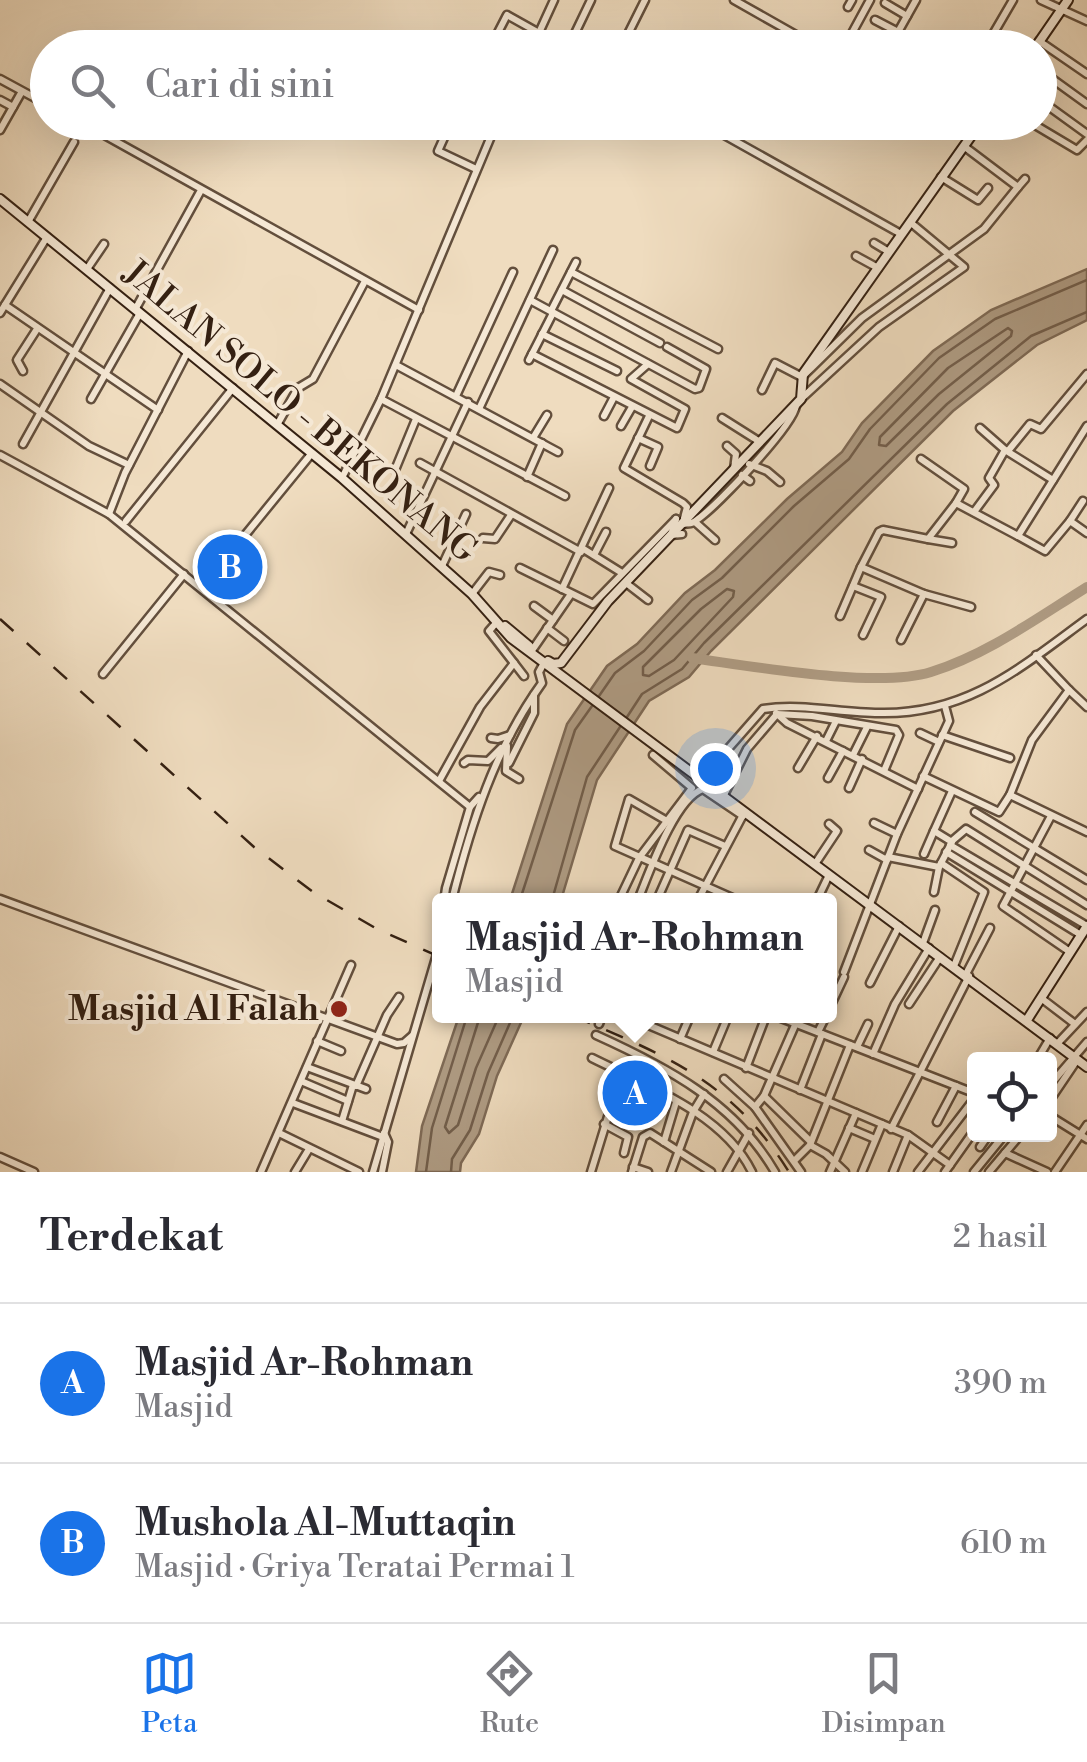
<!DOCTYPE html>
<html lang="id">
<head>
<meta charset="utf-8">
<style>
  :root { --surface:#fff; --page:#f7f7f7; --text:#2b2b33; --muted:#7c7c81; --line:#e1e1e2; --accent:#1a73e8 }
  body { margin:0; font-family:"Libre Bodoni",serif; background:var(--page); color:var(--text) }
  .controls { position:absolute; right:30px; bottom:30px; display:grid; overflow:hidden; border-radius:10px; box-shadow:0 10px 40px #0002 }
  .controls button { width:90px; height:90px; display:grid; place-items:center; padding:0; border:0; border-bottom:2px solid var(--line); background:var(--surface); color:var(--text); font:50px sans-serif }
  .you { position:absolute; left:715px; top:768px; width:35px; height:35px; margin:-25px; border:8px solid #fff; border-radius:50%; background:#1a73e8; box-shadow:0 0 0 15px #1a73e833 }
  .badge { display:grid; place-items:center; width:65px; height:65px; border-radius:50%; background:var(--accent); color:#fff; font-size:32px; font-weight:700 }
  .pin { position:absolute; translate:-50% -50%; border:5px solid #fff; box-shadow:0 2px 10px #0006 }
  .popup { position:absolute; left:432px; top:893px; width:405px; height:130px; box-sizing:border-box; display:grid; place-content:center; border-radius:10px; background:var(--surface); filter:drop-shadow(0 2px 8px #0005); font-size:32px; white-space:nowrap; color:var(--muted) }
  .popup b { font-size:38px; color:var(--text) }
  .popup::after { content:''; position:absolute; left:50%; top:100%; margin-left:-20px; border:20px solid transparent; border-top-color:var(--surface) }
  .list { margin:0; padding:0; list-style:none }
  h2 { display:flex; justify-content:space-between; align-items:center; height:130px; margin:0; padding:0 40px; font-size:42px }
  h2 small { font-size:32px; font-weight:400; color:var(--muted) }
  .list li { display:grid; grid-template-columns:65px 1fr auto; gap:30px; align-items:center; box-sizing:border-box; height:160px; padding:0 40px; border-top:2px solid var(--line) }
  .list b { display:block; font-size:38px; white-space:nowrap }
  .list p { margin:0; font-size:32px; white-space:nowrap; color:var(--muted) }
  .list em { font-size:32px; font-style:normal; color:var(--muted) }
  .icon { flex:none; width:55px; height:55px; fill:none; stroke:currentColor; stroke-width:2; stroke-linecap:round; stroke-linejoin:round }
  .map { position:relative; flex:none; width:1087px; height:1172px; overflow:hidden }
  .search { position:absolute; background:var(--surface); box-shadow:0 10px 40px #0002; left:30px; right:30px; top:30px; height:110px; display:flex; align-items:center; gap:25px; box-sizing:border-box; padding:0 35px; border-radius:55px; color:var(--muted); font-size:38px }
  .sheet { height:450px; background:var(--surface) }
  nav { display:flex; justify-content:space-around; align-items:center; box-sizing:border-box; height:140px; border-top:2px solid var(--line); background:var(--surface); font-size:28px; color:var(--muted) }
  nav a { display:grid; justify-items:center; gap:5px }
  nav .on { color:var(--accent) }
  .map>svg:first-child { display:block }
  .water { fill:#af9c84; stroke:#7e6a56; stroke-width:2.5 }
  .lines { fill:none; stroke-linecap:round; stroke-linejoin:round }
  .shore { stroke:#725e4b; stroke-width:2.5 }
  .river { stroke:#af9c84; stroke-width:10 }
  .street-casing { stroke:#634f3d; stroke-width:11 }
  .secondary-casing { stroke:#342012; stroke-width:12 }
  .street { stroke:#f5e8d5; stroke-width:6 }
  .secondary { stroke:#f5e8d5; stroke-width:8 }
  .rail { stroke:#342012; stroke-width:2.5; stroke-dasharray:18 18; stroke-linecap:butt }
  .poi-dot { fill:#8f2418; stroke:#f5e8d5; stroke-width:4 }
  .labels { text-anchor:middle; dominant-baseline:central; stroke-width:8; stroke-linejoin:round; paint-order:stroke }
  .street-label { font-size:35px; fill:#342012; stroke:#f5e8d5 }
  .poi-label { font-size:35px; font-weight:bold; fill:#342012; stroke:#f5e8d5; text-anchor:end }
</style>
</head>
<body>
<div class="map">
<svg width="1087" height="1172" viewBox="0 0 1087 1172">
  <rect width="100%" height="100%" fill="#efdcbf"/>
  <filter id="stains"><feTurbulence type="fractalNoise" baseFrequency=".002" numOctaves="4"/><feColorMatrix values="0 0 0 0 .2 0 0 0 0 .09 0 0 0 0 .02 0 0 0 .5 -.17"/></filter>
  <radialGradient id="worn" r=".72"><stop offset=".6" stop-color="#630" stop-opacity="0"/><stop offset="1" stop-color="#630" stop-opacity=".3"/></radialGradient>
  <g class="water">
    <path d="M1087 269V320L1037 345 953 411 711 651 689 677 649 701 597 780 561 900H510L567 724 607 666 637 644 685 593 715 570 787 499 842 452 862 423 933 351 991 310Z"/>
    <path d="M459 1016H524L497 1076 479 1134 461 1163 460 1172H416L422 1126Z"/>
  </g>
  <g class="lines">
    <g class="shore">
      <path d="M1008 328 1012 331 1011 336 939 394 886 446 879 445 880 437 948 368Z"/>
      <path d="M727 589 734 591 733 597 674 660 649 676 643 675V667L701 609Z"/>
      <path d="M599 696 615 673 644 651 692 600 722 578 794 506 849 459 870 429 939 358 995 319 1087 280"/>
      <path d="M627 717 642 694 682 669 704 643 947 404 1031 336 1087 312"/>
      <path d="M520 900 575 730 592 706"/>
      <path d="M552 900 587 777 620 727"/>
      <path d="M480 1016 445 1127 449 1133 458 1125 476 1068 499 1016"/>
      <path d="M426 1172 432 1128 467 1016"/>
      <path d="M451 1172 452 1159 470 1130 488 1073 513 1016"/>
    </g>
    <path class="river" d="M692 658C751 666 877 689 931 672 988 654 1037 618 1087 587"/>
    <defs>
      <g id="street">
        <path d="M734 0 819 48"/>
        <path d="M1041 0 1087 21"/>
        <path d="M885 3 907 16"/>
        <path d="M848 7 852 0"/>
        <path d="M875 20 898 32"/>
        <path d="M851 35 870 0"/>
        <path d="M864 41 875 48"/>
        <path d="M1039 41 1087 74"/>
        <path d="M490 48 507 15 566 48"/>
        <path d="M532 48 554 0"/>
        <path d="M568 48 591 0"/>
        <path d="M621 48 645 0"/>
        <path d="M889 48 916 0"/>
        <path d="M985 48 1013 0"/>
        <path d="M1040 70 1087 104"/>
        <path d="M0 79 48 105"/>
        <path d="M0 100 13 107"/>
        <path d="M1040 100 1087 134"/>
        <path d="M81 122 419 310"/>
        <path d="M451 122 438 151 476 169"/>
        <path d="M701 122 901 234"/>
        <path d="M1030 122 1077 150 1087 140"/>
        <path d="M0 130 21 93"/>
        <path d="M965 147 1018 187 1025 179"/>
        <path d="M941 177 978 200 988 188"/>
        <path d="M28 222 74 142"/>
        <path d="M874 243 889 252"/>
        <path d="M856 256 878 268"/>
        <path d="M87 269 104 244"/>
        <path d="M571 272 718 349"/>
        <path d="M562 290 660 343"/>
        <path d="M530 300 695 389 699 388 706 369 667 347"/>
        <path d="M5 305 158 410"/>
        <path d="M136 308 200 192"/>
        <path d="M551 311 576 262"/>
        <path d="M0 313 47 237"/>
        <path d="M542 334 617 371"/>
        <path d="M532 354 677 428 685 409 631 379 648 364"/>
        <path d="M529 360 553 313"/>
        <path d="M396 365 558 452"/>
        <path d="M23 371 17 360 37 329"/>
        <path d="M0 384 89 446 129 465"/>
        <path d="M762 390 775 363 802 377 862 318 984 229 1018 187"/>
        <path d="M456 396 513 272"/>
        <path d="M91 399 140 313"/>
        <path d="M381 399 565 496"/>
        <path d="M801 399 879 327 964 267 910 222"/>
        <path d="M479 409 553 250"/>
        <path d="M604 416 614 397"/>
        <path d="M649 416 624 468 683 503 687 507 684 518"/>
        <path d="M722 418 760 442"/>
        <path d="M277 425 298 388 313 379 365 281"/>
        <path d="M621 426 632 407"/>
        <path d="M980 428 1005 450 1053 480"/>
        <path d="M533 438 547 415"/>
        <path d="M638 438 658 447 650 466"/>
        <path d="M23 444 110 288"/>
        <path d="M727 446 736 454 734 469"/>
        <path d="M1008 451 1030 424 1041 429 1087 374"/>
        <path d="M0 455 109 514 470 807"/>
        <path d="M921 459 964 489 956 503"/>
        <path d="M420 463 581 552"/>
        <path d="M749 464 767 471 780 482"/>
        <path d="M395 470 416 419"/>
        <path d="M742 475 750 481"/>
        <path d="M527 477 542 443"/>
        <path d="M342 478 381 399 497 122"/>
        <path d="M974 512 994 485 989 478 1005 450"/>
        <path d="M109 514 125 473 188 351"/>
        <path d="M676 519 671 535 682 534"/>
        <path d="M126 521 233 388"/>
        <path d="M1070 521 1083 501"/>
        <path d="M695 522 715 540"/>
        <path d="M683 524C691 523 692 524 698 519 718 505 792 427 796 406"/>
        <path d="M406 534 468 402"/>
        <path d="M1018 536 1045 551 1070 521 1087 533"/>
        <path d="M483 538 495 539 511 515"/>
        <path d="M928 539 952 543"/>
        <path d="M582 548 622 573"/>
        <path d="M594 555 606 532"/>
        <path d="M442 566 466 514"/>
        <path d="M520 568 593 604 676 519"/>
        <path d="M206 583 312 453"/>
        <path d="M626 583 648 600"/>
        <path d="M853 586 881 597 863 635"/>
        <path d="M562 589 609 488"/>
        <path d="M472 594 489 572 500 575"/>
        <path d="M534 606 553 620"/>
        <path d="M971 607 924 594 861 567 879 532 883 530 928 539 956 503 1018 536 1087 426"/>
        <path d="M840 616 861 567"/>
        <path d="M497 622 489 631 514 663"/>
        <path d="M547 628 564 641"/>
        <path d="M901 640 924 594"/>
        <path d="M533 649 571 594"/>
        <path d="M1036 655 1069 690"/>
        <path d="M103 674 184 574"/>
        <path d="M776 713 787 723 918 789"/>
        <path d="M920 733 939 742"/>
        <path d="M942 735 1010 758"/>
        <path d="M491 738 498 739 510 735"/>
        <path d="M826 741 836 721"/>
        <path d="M507 746 506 771 519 779"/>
        <path d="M853 755 867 727"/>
        <path d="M464 763 468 760 488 761 501 748"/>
        <path d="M509 763 534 713V695"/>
        <path d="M798 768 817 736"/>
        <path d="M923 776 999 812 1010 795 1032 740 1069 690 1087 707"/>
        <path d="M828 778 843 751"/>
        <path d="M439 781 480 707 514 663 524 676"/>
        <path d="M709 784 713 766 763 709C802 703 840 713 879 713 967 715 1020 668 1087 619"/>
        <path d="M849 788 862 759"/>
        <path d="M724 795 747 749 777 714 812 716 896 730 899 735 884 771"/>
        <path d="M1010 795 1087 832"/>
        <path d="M975 812 1087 880"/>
        <path d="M1051 816 1003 906 1070 952"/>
        <path d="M667 821 629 799 615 846 737 900"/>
        <path d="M874 823 897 834"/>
        <path d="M952 841 966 829 1087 905"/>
        <path d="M950 845 1087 926"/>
        <path d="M869 850 887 860"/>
        <path d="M946 852 1081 935"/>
        <path d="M924 854 934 831"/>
        <path d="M888 857 939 867"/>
        <path d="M941 863 984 892 954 966"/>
        <path d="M815 864 837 831 829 824"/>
        <path d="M934 892 939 867 952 842 934 831 952 791"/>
        <path d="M0 899 397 1044 404 1043 412 1036"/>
        <path d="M452 900C471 824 495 748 542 683L539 672 544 663"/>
        <path d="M452 900 445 895 446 888 470 807 479 797"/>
        <path d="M597 900H604"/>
        <path d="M619 900 639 858 692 788 653 755"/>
        <path d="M638 900C649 873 675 798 703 789L743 816"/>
        <path d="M657 900 688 830 725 846"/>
        <path d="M698 900 744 813"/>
        <path d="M817 900 829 875"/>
        <path d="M923 943 935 910"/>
        <path d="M844 972 897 834 949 721 945 706"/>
        <path d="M966 974 990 928"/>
        <path d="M870 983 899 926"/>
        <path d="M1041 998 1075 1024"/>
        <path d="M909 1004 940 957"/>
        <path d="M830 1007 844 977"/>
        <path d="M627 1016 908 1135 950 1165"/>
        <path d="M776 1016 974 1093"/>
        <path d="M599 1024 602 1016"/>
        <path d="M818 1032 826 1016"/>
        <path d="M596 1035C667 1067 735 1103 775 1172"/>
        <path d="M680 1039 690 1016"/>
        <path d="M317 1041 341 1051"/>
        <path d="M1057 1044 1087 1012"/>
        <path d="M857 1047 868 1024"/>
        <path d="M713 1052 728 1016"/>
        <path d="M873 1054 895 1004 929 948"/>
        <path d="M592 1058C646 1085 724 1114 752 1172"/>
        <path d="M1037 1060 1050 1038"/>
        <path d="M307 1067 366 1089"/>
        <path d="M746 1068 766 1016"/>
        <path d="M724 1079 755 1107 801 1172"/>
        <path d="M301 1081 348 1101"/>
        <path d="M1050 1085 1087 1042"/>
        <path d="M356 1086 387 1015 399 997"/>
        <path d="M800 1090 822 1034"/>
        <path d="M764 1096 811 1142"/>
        <path d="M1050 1100 1077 1060"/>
        <path d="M293 1103 383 1137"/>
        <path d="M755 1107 764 1096 799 1016"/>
        <path d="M1050 1116 1087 1139"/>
        <path d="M342 1121 353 1085"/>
        <path d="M937 1122 956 1086"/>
        <path d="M604 1124 628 1137 624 1153"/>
        <path d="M849 1128 875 1139"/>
        <path d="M891 1129 969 976"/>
        <path d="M279 1133 359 1172"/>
        <path d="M664 1142 676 1102"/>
        <path d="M810 1145 826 1154 845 1172"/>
        <path d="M980 1147 989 1134"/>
        <path d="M1005 1153 1047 1172"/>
        <path d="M0 1157 34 1172"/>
        <path d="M795 1160 810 1145 850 1045"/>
        <path d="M633 1167 648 1172"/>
        <path d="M261 1172 351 965"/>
        <path d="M295 1172 309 1149"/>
        <path d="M373 1172 440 944"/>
        <path d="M382 1172 388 1142 384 1133"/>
        <path d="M591 1172 621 1074"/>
        <path d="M632 1172 643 1137 650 1133 711 1172"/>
        <path d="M671 1172 693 1112 704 1094"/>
        <path d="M727 1172 749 1133"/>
        <path d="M830 1172 856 1113"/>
        <path d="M862 1172 882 1124"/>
        <path d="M893 1172 908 1135"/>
        <path d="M918 1172 974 1099"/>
        <path d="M945 1172 974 1131"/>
        <path d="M974 1172 1005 1134"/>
        <path d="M989 1172 1021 1134"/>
        <path d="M1055 1172 1087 1125"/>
      </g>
      <g id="secondary">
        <path d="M1035 48 1068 0"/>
        <path d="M0 199 342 478 472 594 511 638 1087 1067"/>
        <path d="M505 626 529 646"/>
        <path d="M548 661 553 664 561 663 608 601 801 399 803 374 981 122"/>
        <path d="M1027 1020 1087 926"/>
      </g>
    </defs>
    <use href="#street" class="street-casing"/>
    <use href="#secondary" class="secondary-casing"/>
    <use href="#street" class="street"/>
    <use href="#secondary" class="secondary"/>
    <g class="rail">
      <path d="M0 619 254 847 313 892 377 929 440 957"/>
      <path d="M573 1016C667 1056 732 1081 789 1172"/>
    </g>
  </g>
  <circle class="poi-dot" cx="339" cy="1009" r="10"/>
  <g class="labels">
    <g class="street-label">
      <text transform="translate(300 412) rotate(40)">JALAN SOLO - BEKONANG</text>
    </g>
    <g class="poi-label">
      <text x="319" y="1009">Masjid Al Falah</text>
    </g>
  </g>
  <rect width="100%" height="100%" filter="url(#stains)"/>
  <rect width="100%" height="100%" fill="url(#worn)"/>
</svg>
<div class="controls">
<button><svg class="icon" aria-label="locate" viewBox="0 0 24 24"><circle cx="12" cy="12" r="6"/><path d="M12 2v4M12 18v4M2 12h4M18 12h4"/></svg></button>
</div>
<div class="you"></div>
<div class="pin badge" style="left:635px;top:1093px">A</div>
<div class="popup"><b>Masjid Ar-Rohman</b>Masjid</div>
<div class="pin badge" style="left:230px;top:567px">B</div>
<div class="search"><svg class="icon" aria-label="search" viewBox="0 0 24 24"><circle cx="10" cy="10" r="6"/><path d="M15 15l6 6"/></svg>Cari di sini</div>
</div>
<section class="sheet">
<h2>Terdekat<small>2 hasil</small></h2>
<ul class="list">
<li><span class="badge">A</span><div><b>Masjid Ar-Rohman</b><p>Masjid</p></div><em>390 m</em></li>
<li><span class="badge">B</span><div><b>Mushola Al-Muttaqin</b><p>Masjid · Griya Teratai Permai 1</p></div><em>610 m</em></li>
</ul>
</section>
<nav>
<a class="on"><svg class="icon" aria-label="map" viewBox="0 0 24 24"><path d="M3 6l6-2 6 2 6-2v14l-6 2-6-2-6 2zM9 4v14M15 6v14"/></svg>Peta</a>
<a><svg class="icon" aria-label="directions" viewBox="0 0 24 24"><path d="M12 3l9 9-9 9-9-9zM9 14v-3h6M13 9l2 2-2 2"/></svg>Rute</a>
<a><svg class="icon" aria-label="saved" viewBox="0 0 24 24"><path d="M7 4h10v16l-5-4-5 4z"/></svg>Disimpan</a>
</nav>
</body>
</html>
